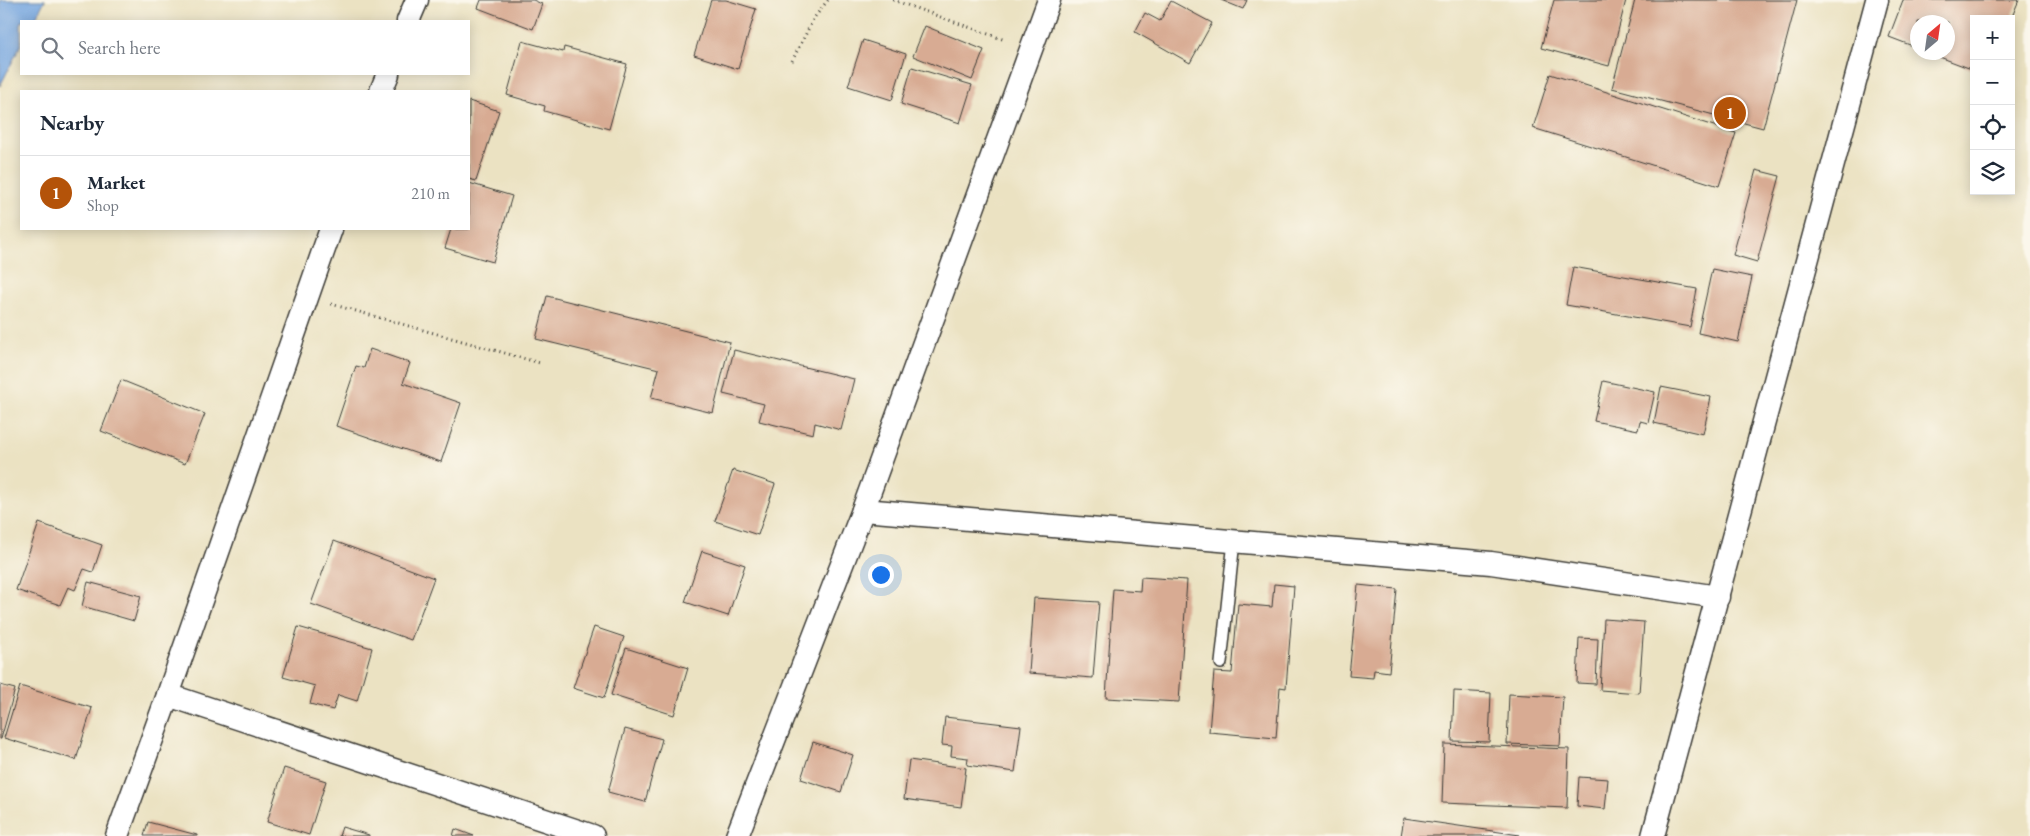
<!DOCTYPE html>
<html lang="en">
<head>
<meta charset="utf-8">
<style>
  :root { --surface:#fff; --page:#f2f2f3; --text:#1f2937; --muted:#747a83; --line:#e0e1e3; --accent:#b45309 }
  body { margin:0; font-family:"EB Garamond",serif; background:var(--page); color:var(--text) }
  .controls { position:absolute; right:15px; top:15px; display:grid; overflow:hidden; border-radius:0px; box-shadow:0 2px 12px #0003 }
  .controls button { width:45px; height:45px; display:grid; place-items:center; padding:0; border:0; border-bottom:1px solid var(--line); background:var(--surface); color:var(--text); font:25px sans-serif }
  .compass { position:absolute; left:1910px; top:15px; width:45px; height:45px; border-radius:50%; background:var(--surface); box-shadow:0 2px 12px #0003; rotate:29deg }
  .you { position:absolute; left:880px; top:574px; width:18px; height:18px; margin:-12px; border:4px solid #fff; border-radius:50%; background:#1a73e8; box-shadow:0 0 0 8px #1a73e833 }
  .badge { display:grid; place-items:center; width:32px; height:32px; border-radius:50%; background:var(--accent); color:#fff; font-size:16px; font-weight:700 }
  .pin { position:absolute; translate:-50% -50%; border:2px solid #fff; box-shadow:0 1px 5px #0006 }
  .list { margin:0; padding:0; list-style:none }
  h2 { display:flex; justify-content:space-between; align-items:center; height:65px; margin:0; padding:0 20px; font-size:21px }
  h2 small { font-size:16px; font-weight:400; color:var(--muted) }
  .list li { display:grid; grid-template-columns:32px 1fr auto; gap:15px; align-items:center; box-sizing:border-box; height:75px; padding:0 20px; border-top:1px solid var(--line) }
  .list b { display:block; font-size:19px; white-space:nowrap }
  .list p { margin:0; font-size:16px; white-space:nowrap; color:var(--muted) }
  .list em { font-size:16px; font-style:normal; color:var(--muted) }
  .icon { flex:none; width:28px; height:28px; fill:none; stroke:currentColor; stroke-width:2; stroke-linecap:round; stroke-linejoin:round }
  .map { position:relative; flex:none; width:2030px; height:836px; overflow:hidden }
  .search { position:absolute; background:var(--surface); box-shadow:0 2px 12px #0003; left:20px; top:20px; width:450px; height:55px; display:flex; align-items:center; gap:12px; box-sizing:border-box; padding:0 18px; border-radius:0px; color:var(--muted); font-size:19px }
  .panel { position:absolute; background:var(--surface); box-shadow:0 2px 12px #0003; left:20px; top:90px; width:450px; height:140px; border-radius:0px }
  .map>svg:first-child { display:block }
  .water { fill:#75a5df; stroke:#48607e }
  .building { fill:#d8ab93 }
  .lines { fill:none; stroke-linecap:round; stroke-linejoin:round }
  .service-casing { stroke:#3b3a35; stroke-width:14 }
  .minor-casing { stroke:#3b3a35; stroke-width:25 }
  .path { stroke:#3b3a35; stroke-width:3; stroke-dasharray:1 4; stroke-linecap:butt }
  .service { stroke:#fff; stroke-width:11 }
  .minor { stroke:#fff; stroke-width:22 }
</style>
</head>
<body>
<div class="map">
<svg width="2030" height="836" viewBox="0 0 2030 836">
  <rect width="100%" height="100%" fill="#fbf7ec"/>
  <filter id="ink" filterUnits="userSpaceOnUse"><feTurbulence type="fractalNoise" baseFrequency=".02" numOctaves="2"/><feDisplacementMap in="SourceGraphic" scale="10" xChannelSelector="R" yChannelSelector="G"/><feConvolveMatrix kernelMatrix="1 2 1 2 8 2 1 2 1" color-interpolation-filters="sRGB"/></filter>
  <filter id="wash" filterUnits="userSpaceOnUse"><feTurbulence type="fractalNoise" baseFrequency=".0096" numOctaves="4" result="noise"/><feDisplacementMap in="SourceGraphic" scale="20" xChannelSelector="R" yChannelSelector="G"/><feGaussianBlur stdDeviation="1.12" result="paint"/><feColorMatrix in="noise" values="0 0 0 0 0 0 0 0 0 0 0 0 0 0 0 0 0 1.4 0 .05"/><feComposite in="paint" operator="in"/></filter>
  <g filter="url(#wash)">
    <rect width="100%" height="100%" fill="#ebe2c2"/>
    <path class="water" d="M0 0H45L34 21H21V45L0 86Z"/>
    <g id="blocks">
      <g class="building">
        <path d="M481 0H533L542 4 533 29 478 8Z"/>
        <path d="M711 0H726L756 9 738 69 694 55Z"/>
        <path d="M1221 0H1247L1243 9Z"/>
        <path d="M1554 0H1626L1609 66 1541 48Z"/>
        <path d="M1635 0H1797L1763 128 1612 88Z"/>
        <path d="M1903 0H2019L2011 19H1974V70L1929 53 1948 52V22H1918V48L1889 37Z"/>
        <path d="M1171 1 1212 23 1190 63 1135 32 1145 13 1160 21Z"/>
        <path d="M925 26 984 50 972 80 913 56Z"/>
        <path d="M863 40 906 54 892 100 848 86Z"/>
        <path d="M522 41 563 52 564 47 627 64 609 129 544 111 545 106 507 95Z"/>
        <path d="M912 67 972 85 960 123 901 104Z"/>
        <path d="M1550 74 1736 133 1719 186 1533 128Z"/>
        <path d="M469 101 499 111 476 181 469 179Z"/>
        <path d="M1756 170 1780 176 1757 262 1733 255Z"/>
        <path d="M469 183 512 196 493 262 445 248 451 229H469Z"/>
        <path d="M1573 267 1697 289 1690 327 1566 305Z"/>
        <path d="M1712 269 1752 277 1738 342 1698 333Z"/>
        <path d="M547 296 730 342 713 413 651 398 659 369 536 339Z"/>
        <path d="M370 349 410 363 403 383 461 403 441 462 336 426 356 366 364 368Z"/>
        <path d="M734 350 854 379 841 430 815 423 813 434 759 421 764 404 723 394Z"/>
        <path d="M121 380 205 414 185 464 101 431Z"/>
        <path d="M1603 381 1655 392 1648 423 1640 421 1638 430 1594 421Z"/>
        <path d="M1661 387 1711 397 1703 434 1654 423Z"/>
        <path d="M733 470 775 484 758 535 715 521Z"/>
        <path d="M39 523 102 545 93 572 84 569 75 590 68 587 60 605 16 590Z"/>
        <path d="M334 541 434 578 411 640 311 604Z"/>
        <path d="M702 551 745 565 728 616 685 602Z"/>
        <path d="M1141 577 1187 580 1179 702 1106 698 1113 589 1140 591Z"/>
        <path d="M88 582 141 596 134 621 82 606Z"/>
        <path d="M1274 584 1294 586 1286 688 1280 687 1276 738 1209 732 1214 672 1232 673 1238 604 1272 607Z"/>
        <path d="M1358 585 1397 589 1389 672 1374 670 1373 678 1349 676Z"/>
        <path d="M1034 598 1099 602 1093 678 1029 673Z"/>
        <path d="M1604 619 1644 622 1639 693 1600 690Z"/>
        <path d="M298 627 372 648 357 701 338 695 333 710 310 704 315 686 283 677Z"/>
        <path d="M594 627 624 637 604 698 573 688Z"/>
        <path d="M1579 638 1598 639 1596 684 1577 683Z"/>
        <path d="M626 648 688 668 674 715 611 695Z"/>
        <path d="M0 685 15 689 1 739H0Z"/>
        <path d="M20 686 92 708 76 760 4 738Z"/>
        <path d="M1454 691 1491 693 1489 742 1452 741Z"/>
        <path d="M1509 694 1563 697 1560 746 1507 744Z"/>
        <path d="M945 717 1021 726 1015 772 967 765 968 758 951 756 952 746 942 745Z"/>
        <path d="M625 729 662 739 645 802 608 792Z"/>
        <path d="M813 742 853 755 841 792 801 779Z"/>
        <path d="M1444 744 1569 749 1567 808 1442 803Z"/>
        <path d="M909 760 966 768 961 807 904 799Z"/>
        <path d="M284 768 326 781 309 835 267 822Z"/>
        <path d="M1579 777 1608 779 1605 809 1577 806Z"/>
        <path d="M1404 818 1520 835 1519 836H1401Z"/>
        <path d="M148 822 197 835V836H144Z"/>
        <path d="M342 827 369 835V836H339Z"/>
        <path d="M455 829 474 836H453Z"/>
      </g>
    </g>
  </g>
  <g filter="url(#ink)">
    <use href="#blocks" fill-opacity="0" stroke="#3b3a35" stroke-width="1"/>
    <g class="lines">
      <defs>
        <path id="service" d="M1221 663 1234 541"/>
        <g id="minor">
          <path d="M408 21 417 0"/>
          <path d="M381 91 388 74"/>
          <path d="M863 510 1491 563 1718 597"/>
          <path d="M168 695 593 836"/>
          <path d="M117 836 168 695 331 229"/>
          <path d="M737 836 863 510 1049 0"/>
          <path d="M1653 836 1877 0"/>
        </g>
      </defs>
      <use href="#service" class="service-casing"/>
      <use href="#minor" class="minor-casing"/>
      <g class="path">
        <path d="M893 0 1005 40"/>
        <path d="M792 61 814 18 828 0"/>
        <path d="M331 304 540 363"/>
      </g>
      <use href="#service" class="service"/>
      <use href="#minor" class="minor"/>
    </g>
  </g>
</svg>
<div class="controls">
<button>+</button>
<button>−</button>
<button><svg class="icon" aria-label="locate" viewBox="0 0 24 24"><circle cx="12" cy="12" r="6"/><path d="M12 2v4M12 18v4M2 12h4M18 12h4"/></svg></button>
<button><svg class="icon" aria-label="layers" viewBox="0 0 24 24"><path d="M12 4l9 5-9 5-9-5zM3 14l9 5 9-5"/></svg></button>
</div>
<svg class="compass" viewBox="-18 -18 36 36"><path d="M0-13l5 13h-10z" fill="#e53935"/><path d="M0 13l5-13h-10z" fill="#747a83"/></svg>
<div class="you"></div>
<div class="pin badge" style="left:1730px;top:113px">1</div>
<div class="search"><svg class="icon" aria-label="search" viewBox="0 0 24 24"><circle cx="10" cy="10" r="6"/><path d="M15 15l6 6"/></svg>Search here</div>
<section class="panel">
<h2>Nearby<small></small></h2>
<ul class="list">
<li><span class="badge">1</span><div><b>Market</b><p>Shop</p></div><em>210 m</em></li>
</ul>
</section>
</div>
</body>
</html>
